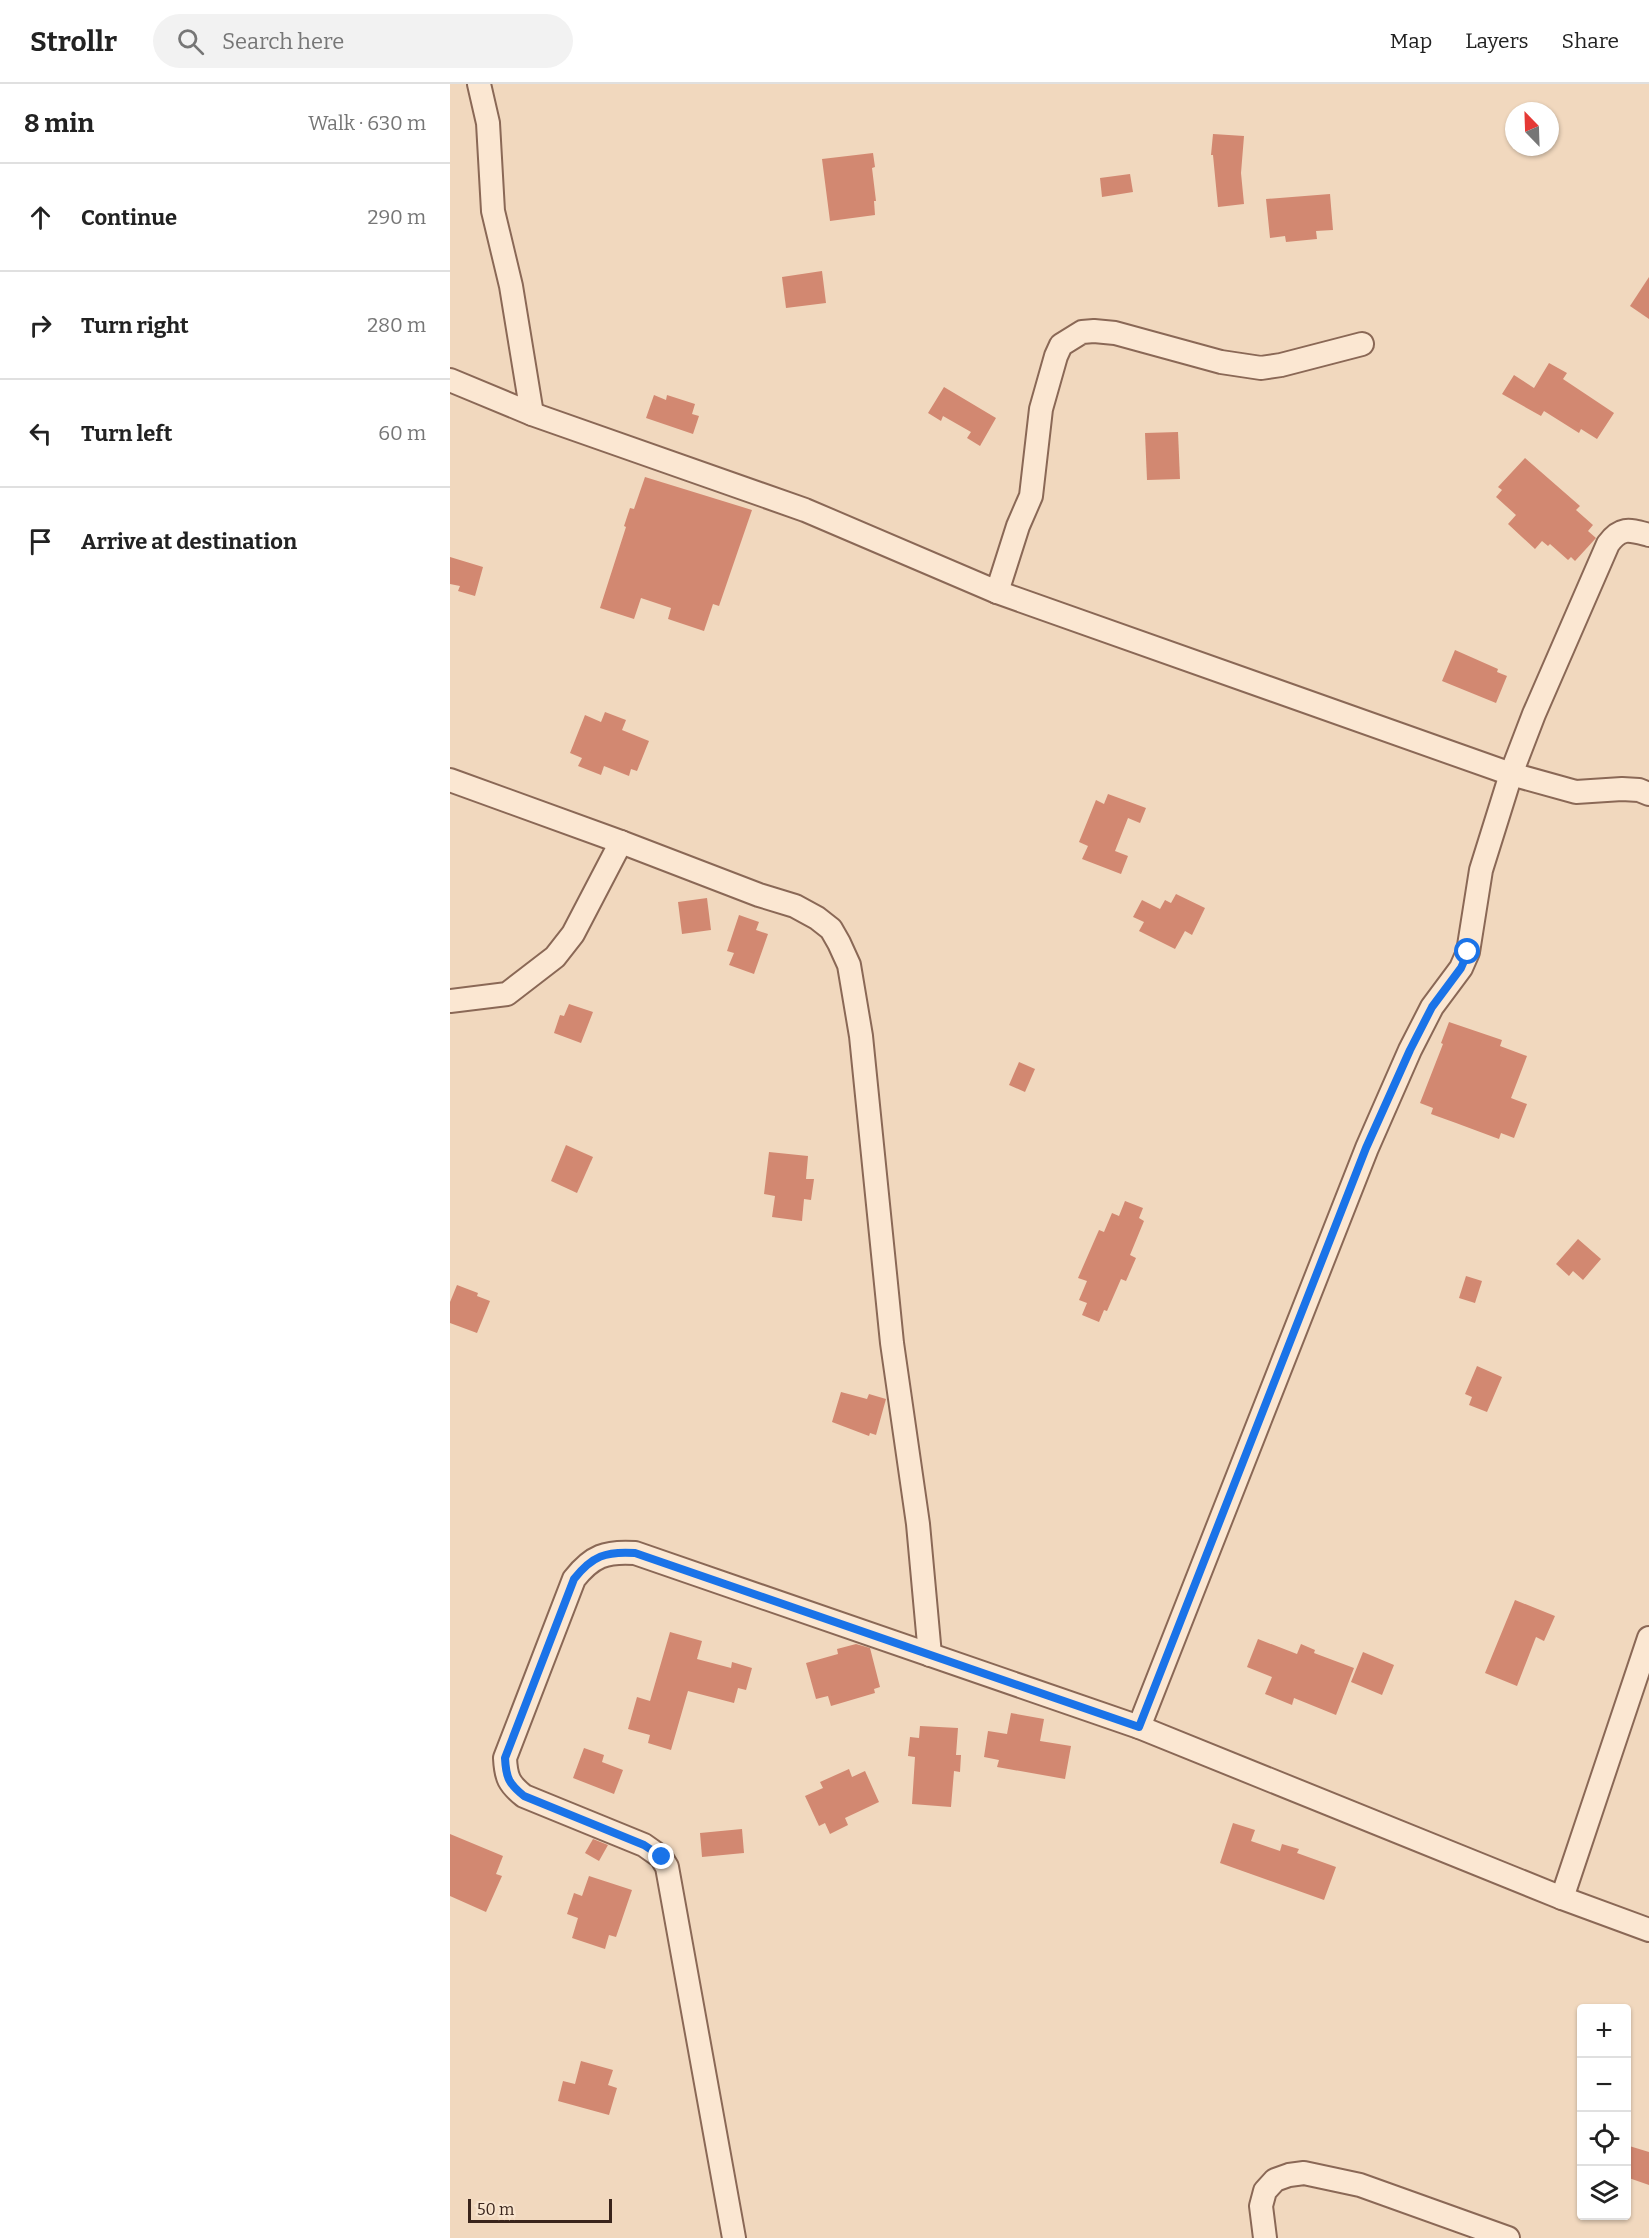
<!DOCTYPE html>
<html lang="en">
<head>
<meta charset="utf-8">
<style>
  :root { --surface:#fff; --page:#f2f2f2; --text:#222; --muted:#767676; --line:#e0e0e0 }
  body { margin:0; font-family:Bitter,serif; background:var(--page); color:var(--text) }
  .controls { position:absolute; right:18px; bottom:18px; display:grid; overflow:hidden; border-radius:6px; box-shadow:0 2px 4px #0004 }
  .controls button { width:54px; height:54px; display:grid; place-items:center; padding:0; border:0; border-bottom:2px solid var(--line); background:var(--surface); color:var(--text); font:30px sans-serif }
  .compass { position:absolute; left:1055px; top:18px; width:54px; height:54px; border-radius:50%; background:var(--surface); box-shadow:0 2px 4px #0004; rotate:337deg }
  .scale { position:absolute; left:18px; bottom:15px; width:144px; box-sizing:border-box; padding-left:6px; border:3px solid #39241b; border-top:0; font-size:16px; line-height:21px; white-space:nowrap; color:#39241b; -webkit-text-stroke:4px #f8e4ce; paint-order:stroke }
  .stop { position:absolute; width:18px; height:18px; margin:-14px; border:4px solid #1a73e8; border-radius:50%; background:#fff }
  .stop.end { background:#1a73e8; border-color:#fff; box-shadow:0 2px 6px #0008 }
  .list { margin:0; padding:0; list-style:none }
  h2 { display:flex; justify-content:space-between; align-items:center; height:78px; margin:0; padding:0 24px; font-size:26px }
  h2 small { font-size:20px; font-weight:400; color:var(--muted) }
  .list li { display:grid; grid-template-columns:39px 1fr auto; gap:18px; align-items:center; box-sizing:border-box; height:108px; padding:0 24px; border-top:2px solid var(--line) }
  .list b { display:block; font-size:22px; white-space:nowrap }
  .list em { font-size:20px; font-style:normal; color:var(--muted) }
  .icon { flex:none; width:33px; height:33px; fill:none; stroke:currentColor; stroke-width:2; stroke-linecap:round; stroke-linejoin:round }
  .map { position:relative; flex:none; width:1199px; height:2154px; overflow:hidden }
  header { display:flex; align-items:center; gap:36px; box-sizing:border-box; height:84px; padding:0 30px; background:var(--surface); border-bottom:2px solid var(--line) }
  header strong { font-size:28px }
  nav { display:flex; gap:33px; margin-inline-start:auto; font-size:21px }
  .search { width:420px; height:54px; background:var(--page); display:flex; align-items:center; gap:15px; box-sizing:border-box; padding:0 21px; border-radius:33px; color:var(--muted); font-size:22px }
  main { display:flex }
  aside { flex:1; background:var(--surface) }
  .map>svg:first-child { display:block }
  .building { fill:#d28871 }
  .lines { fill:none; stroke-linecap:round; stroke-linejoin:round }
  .street-casing { stroke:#8a6856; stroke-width:26 }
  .street { stroke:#fbe7d2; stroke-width:22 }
  .route { stroke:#1a73e8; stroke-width:8 }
</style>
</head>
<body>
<header>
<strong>Strollr</strong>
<div class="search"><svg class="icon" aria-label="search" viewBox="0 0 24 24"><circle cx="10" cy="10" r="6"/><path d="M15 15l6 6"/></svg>Search here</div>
<nav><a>Map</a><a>Layers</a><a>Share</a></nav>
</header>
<main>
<aside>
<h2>8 min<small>Walk · 630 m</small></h2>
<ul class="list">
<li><svg class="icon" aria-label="ahead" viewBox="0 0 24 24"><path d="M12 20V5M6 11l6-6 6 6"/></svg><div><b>Continue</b></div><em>290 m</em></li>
<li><svg class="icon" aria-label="right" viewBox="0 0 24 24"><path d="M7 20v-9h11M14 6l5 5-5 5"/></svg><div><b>Turn right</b></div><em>280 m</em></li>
<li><svg class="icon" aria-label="left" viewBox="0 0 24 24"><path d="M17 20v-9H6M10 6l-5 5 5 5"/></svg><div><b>Turn left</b></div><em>60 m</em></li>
<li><svg class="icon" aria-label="arrive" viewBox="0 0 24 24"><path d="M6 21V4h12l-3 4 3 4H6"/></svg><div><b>Arrive at destination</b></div></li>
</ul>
</aside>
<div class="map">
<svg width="1199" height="2154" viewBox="0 0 1199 2154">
  <rect width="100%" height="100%" fill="#f1d8be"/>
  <g class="building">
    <path d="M763 50 794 52 791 89 794 120 768 123 763 71H761Z"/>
    <path d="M423 69 425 83 422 84 426 117H424L425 131 380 137 372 75Z"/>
    <path d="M680 90 683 108 652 113 650 94Z"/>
    <path d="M880 110 883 146 866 147 867 155 836 158 835 152 820 154 816 115Z"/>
    <path d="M372 187 376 219 336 224 332 193Z"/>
    <path d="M1199 193V235L1180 222Z"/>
    <path d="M1099 279 1117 289 1113 295 1164 329 1147 355 1131 345 1129 349 1094 327 1091 332 1052 310 1064 291 1084 304Z"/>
    <path d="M494 303 546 334 530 362 517 354 521 348 493 332 491 337 478 329Z"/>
    <path d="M204 311 216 316 217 311 245 320 242 330 249 332 243 350 196 334Z"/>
    <path d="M728 348 730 395 697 396 695 349Z"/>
    <path d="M1075 374 1130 422 1126 426 1143 441 1138 447 1146 454 1125 477 1121 473 1118 476 1100 460 1098 462 1092 457 1085 465 1058 440 1066 431 1046 413 1052 406 1048 403Z"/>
    <path d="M195 393 302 426 269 522 263 520 254 547 218 535 221 524 191 514 184 535 150 524 176 443 174 442 180 424 184 425Z"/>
    <path d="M0 473 33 483 25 512 8 507 10 502 0 500Z"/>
    <path d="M1005 566 1048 585 1047 588 1057 592 1046 619 992 597Z"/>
    <path d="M155 628 176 636 172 646 199 657 187 687 181 685 179 692 154 682 151 691 128 682 132 674 120 669 135 631 151 638Z"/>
    <path d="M658 710 696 724 690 739 678 734 665 767 678 772 671 790 632 775 638 762 629 758 646 716 654 720Z"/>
    <path d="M726 810 755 824 742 851 735 847 725 865 689 847 694 838 683 833 692 816 710 825 715 816 721 819Z"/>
    <path d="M257 814 261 846 232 850 228 818Z"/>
    <path d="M289 831 309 838 306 846 318 850 304 890 279 881 284 869 277 867Z"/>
    <path d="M119 920 143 928 131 959 104 949 110 931 114 932Z"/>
    <path d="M999 938 1052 956 1050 962 1077 972 1061 1014 1077 1020 1064 1054 1051 1049 1049 1055 1006 1039 981 1030 983 1024 970 1019 993 960 991 959Z"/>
    <path d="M569 978 585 985 575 1008 559 1001Z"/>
    <path d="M116 1061 143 1073 127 1109 101 1097Z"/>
    <path d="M319 1068 358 1072 356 1095H364L361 1116 354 1115 352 1137 322 1133 325 1112 314 1110Z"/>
    <path d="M675 1117 693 1124 689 1134 694 1137 680 1171 686 1174 676 1197 671 1195 657 1227 654 1226 649 1238 632 1231 637 1219 629 1216 637 1197 628 1194 649 1146 654 1148 662 1129 669 1132Z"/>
    <path d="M1128 1155 1151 1175 1133 1196 1123 1187 1119 1192 1106 1180Z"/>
    <path d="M1016 1192 1032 1197 1025 1219 1009 1214Z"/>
    <path d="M7 1201 28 1209 27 1212 40 1217 27 1249 0 1239V1218Z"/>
    <path d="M1027 1282 1052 1293 1037 1328 1019 1321 1022 1313 1015 1310Z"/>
    <path d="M391 1308 417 1315 419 1310 436 1315 426 1351 420 1349 419 1352 382 1338Z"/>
    <path d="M1065 1516 1105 1532 1094 1557 1086 1553 1067 1602 1035 1589Z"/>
    <path d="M220 1548 252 1557 247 1575 281 1584 282 1578 302 1584 296 1606 288 1604 284 1619 238 1607 221 1666 198 1659 200 1651 178 1645 187 1613 200 1617Z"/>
    <path d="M808 1555 847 1570 851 1560 865 1566 864 1569 904 1584 886 1631 844 1614 842 1621 815 1610 822 1593 797 1583Z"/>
    <path d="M406 1560 420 1564 430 1603 424 1605 425 1609 381 1622 378 1612 366 1615 356 1579 388 1570 387 1565Z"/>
    <path d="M913 1568 944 1581 932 1611 901 1598Z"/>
    <path d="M561 1629 594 1635 590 1657 621 1662 615 1695 547 1683 549 1676 534 1673 538 1647 557 1650Z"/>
    <path d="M470 1642 508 1644 506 1671H511L510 1688 504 1687 501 1723 462 1720 465 1673 458 1672 460 1653 469 1654Z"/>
    <path d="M134 1664 154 1671 152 1678 173 1686 164 1710 123 1694Z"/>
    <path d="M399 1685 402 1693 415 1687 429 1718 395 1734 398 1741 380 1750 375 1739 369 1742 355 1712 373 1704 370 1698Z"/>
    <path d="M783 1739 805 1746 801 1757 830 1767 832 1760 849 1765 847 1769 886 1783 874 1816 770 1779Z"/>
    <path d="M292 1745 294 1769 252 1773 250 1749Z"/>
    <path d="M0 1750 53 1772 46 1790 52 1792 36 1828 0 1812Z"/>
    <path d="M143 1755 158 1761 149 1777 135 1769Z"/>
    <path d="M139 1792 182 1806 166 1853 159 1851 155 1865 122 1854 128 1834 117 1830 124 1809 132 1812Z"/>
    <path d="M131 1977 163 1986 158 2001 167 2004 159 2031 108 2017 113 1997 125 2000Z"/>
    <path d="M1176 2061 1199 2068V2101L1176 2093Z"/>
  </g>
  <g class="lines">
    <defs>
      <g id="street">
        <path d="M29 0 38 39 43 127 61 202 82 330"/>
        <path d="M0 296 82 330 355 426 547 508 1061 690 1126 708 1172 705 1189 706 1199 710"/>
        <path d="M547 508 568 442 581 412 591 325 606 272 611 261 632 248 644 247 665 249 771 278 811 284 831 281 912 260"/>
        <path d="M0 696 171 758 309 811 345 822 367 834 381 845 389 859 399 881 411 952 442 1259 468 1440 480 1571"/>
        <path d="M0 917 57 910 105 873 123 850 171 758"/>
        <path d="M689 1643 917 1064 960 966 982 923 1011 884 1018 868 1031 786 1061 690 1084 630 1158 460C1171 442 1180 446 1199 451"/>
        <path d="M1112 1814 1199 1554"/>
        <path d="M284 2154 217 1783 211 1773 194 1761 74 1712C59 1700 56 1694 55 1674L124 1495C142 1472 156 1467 185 1469L689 1643 1112 1814 1199 1846"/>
        <path d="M815 2154 811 2122 815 2107 825 2096 839 2091 854 2089 910 2101 1058 2154"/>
      </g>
    </defs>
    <use href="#street" class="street-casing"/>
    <use href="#street" class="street"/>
  </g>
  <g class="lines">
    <path class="route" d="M212 1773 194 1761 74 1712C59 1700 56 1694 55 1674L124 1495C142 1472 156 1467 185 1469L689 1643 916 1064 960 966 982 923 1011 884 1018 868"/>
  </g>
</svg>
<div class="controls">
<button>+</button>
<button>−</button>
<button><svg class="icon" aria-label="locate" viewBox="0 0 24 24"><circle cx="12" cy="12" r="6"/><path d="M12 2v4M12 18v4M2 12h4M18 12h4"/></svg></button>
<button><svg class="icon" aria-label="layers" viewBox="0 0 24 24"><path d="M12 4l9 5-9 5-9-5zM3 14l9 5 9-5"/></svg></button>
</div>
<svg class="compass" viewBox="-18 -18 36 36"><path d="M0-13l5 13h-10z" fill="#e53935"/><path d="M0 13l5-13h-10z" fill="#767676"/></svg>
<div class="scale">50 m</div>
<div class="stop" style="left:1018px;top:868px"></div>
<div class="stop end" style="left:212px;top:1773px"></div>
</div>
</main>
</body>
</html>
